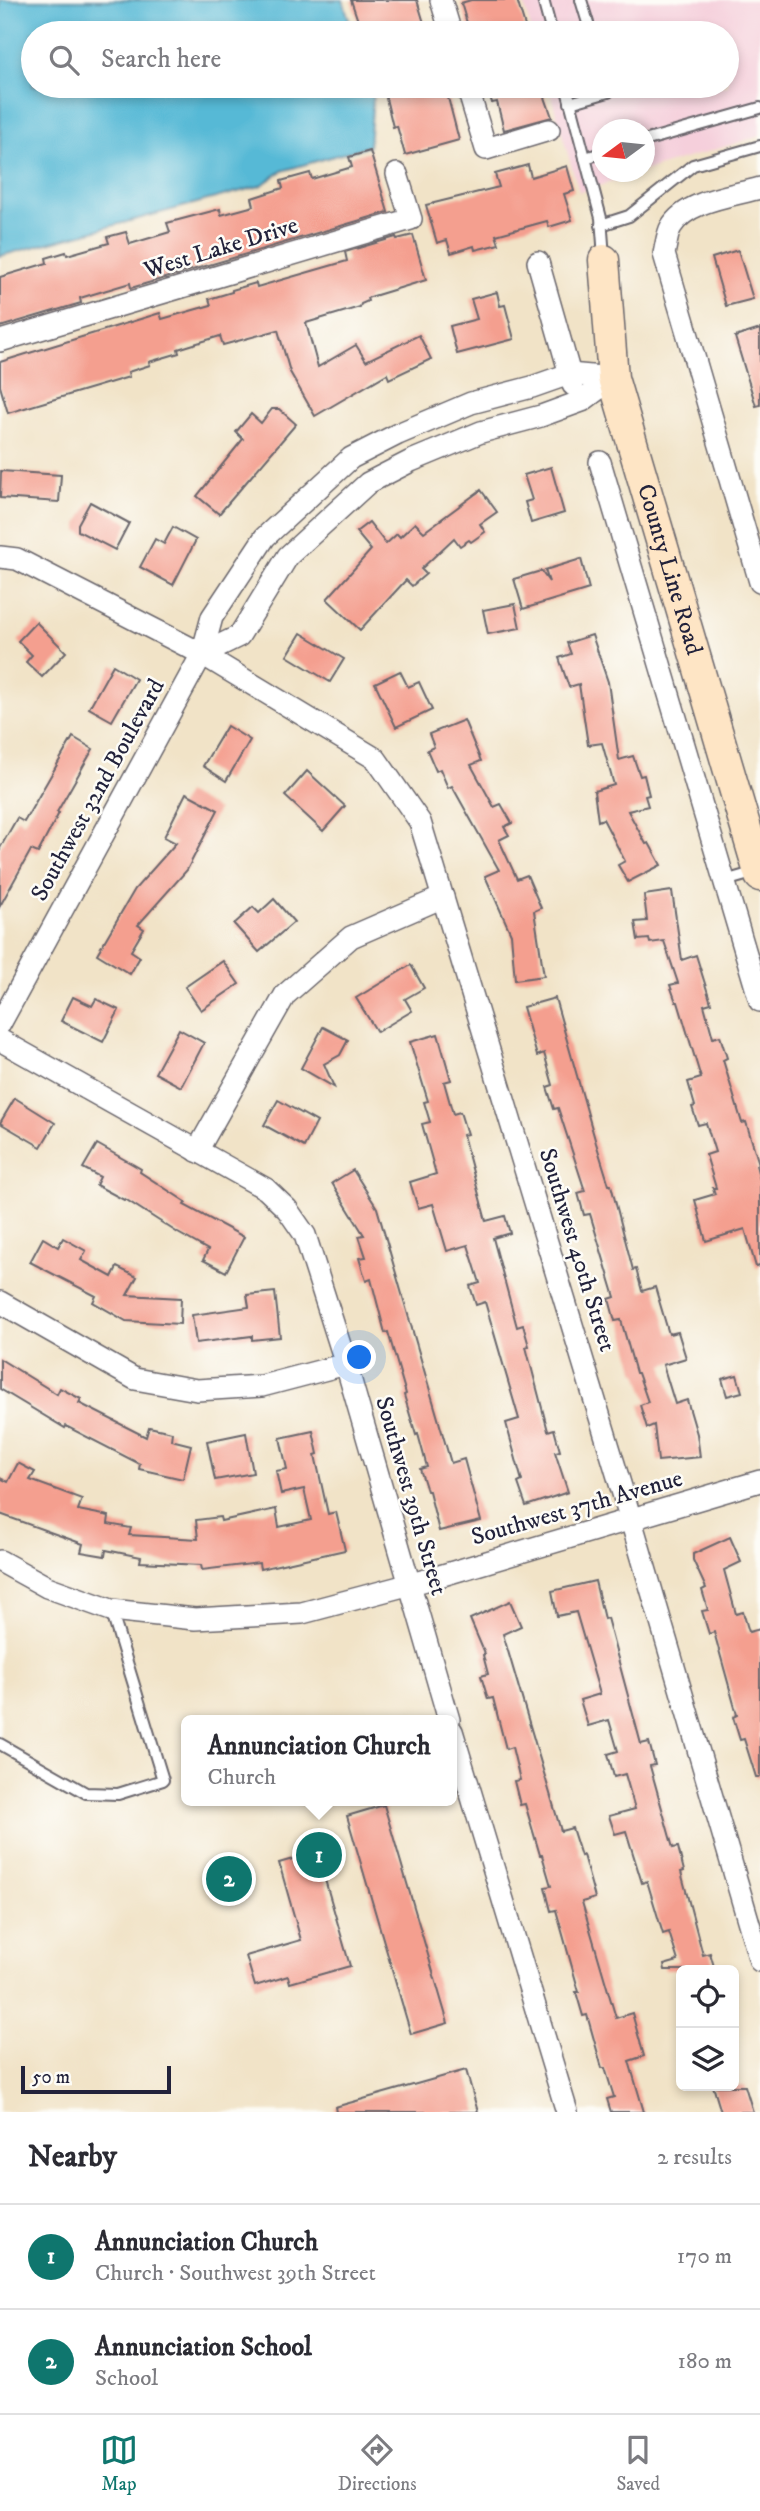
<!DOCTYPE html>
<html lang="en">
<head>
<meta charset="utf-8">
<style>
  :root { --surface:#fff; --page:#f2f2f3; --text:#2b2b33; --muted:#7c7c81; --line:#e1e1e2; --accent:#0f766e }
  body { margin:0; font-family:"IM FELL DW Pica",serif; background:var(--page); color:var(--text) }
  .controls { position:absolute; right:21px; bottom:21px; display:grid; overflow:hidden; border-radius:10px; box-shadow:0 4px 10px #0003 }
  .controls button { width:63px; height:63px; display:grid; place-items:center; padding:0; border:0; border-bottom:2px solid var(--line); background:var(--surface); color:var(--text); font:35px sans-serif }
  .compass { position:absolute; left:592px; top:119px; width:63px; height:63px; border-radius:50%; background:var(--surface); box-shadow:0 4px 10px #0003; rotate:255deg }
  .scale { position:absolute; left:21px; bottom:18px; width:150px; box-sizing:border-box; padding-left:7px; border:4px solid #22223b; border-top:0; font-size:19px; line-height:24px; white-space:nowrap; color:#22223b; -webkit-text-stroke:5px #fdfcf7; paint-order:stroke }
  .you { position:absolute; left:360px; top:1358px; width:24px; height:24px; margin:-18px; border:5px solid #fff; border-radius:50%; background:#1a73e8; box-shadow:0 0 0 10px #1a73e833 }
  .badge { display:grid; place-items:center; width:46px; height:46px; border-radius:50%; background:var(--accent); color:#fff; font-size:23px; font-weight:700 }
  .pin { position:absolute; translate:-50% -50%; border:4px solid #fff; box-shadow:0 2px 7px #0006 }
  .popup { position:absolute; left:181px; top:1715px; width:276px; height:91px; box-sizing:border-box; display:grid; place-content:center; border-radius:10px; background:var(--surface); filter:drop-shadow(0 2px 5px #0005); font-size:23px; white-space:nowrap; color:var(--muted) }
  .popup b { font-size:26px; color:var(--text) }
  .popup::after { content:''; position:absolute; left:50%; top:100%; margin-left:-14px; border:14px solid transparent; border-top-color:var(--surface) }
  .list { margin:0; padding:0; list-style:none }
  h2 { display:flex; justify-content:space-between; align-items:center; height:91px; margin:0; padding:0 28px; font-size:30px }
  h2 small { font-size:23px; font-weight:400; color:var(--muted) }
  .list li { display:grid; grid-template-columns:46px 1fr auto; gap:21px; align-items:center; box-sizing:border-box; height:105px; padding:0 28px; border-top:2px solid var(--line) }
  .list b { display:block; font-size:26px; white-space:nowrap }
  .list p { margin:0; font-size:23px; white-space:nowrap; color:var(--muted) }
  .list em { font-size:23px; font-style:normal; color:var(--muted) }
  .icon { flex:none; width:38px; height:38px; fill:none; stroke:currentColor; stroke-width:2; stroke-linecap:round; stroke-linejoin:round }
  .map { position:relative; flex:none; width:760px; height:2112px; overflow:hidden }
  .search { position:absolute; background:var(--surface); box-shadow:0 4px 10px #0003; left:21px; right:21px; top:21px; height:77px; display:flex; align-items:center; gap:18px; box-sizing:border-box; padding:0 24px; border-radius:38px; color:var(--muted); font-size:26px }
  .sheet { height:301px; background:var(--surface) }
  nav { display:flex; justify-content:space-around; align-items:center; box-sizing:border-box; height:98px; border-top:2px solid var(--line); background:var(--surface); font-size:19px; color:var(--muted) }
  nav a { display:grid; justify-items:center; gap:4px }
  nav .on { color:var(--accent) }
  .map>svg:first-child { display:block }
  .built { fill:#f5cfdb }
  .water { fill:#57b9d6; stroke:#3c6e88; stroke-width:2 }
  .building { fill:#f49f8f }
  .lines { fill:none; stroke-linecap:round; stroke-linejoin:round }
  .lane-casing { stroke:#6a666c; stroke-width:14 }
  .street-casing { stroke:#6a666c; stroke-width:24 }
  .secondary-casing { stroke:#6a666c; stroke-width:33 }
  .lane { stroke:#fff; stroke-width:10 }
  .street { stroke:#fff; stroke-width:21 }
  .secondary { stroke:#fee5c5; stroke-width:30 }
  .labels { text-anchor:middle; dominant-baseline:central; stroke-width:5; stroke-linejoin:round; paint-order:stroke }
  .street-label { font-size:24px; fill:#22223b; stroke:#fdfcf7 }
</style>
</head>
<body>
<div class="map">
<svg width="760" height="2112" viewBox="0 0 760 2112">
  <rect width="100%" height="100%" fill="#fdfcf7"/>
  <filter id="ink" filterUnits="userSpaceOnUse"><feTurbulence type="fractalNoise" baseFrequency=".0143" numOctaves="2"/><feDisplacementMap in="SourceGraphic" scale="14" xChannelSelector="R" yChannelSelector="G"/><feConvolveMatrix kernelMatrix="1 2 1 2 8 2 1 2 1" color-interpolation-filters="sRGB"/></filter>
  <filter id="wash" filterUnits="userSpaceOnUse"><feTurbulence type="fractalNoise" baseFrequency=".00686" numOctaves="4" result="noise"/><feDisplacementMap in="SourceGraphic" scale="28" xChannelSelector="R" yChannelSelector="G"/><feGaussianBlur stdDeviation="1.57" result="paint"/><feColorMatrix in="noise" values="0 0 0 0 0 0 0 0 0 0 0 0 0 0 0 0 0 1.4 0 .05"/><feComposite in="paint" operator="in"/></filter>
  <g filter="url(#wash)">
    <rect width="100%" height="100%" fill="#f1e3c7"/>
    <path class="built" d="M523 0H760V136L644 171V130H602V172H644L579 192 548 86H727V33H532Z"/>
    <path class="water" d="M0 0H343L353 33H33V86H370L373 98 369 146 282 171 260 186 0 256Z"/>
    <g id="blocks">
      <g class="building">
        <path d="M351 0H417L427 33H362Z"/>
        <path d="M471 0H517L527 33H470L461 3Z"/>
        <path d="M383 86H445L459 140 405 155 397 126 393 127Z"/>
        <path d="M487 86H541L552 117 504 130 497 102 492 103Z"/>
        <path d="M370 151 388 212 131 288 130 283 80 298 81 303 0 327V277L47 263 46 258 66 252 67 255 109 243 107 237 126 232 130 244 170 232 167 223 220 209 221 215 254 206 252 198 283 188 281 181 310 173 312 179 352 167 349 157Z"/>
        <path d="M528 165 531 177 567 166 574 191 564 194 572 220 549 227 547 221 496 235 499 244 475 250 474 246 451 253 447 240 437 243 426 205 499 187 495 174Z"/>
        <path d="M413 235 426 280 367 298 368 301 361 304 360 307 306 323 318 367 356 345 366 361 419 335 431 359 389 379 387 374 315 416 290 372 278 330 223 345 220 336 178 349 179 353 149 362 150 365 128 372 129 377 8 413 0 386V362L160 313 162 319 211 305 209 299 232 292V290L256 283 257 287 347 261 345 252 396 237 397 239Z"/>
        <path d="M738 250 753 299 726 306 712 258Z"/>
        <path d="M497 292 500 306 505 305 514 339 457 354 450 326 477 319 471 299Z"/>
        <path d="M760 329V405L756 406 735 337Z"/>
        <path d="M272 409H279L296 424 219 514 197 496 243 439 236 432 251 414 261 423Z"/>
        <path d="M551 467 564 513 531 523 525 502 532 500 524 475Z"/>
        <path d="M1 471 61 475 59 502 0 498Z"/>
        <path d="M481 490 497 512 480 524 485 532 471 542 469 540 460 546 454 538 421 569 426 574 412 586 406 580 360 630 327 599 371 550 356 532 369 522 386 544 397 534 400 537 415 523 424 532Z"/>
        <path d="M90 502 129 523 115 550 78 531V524Z"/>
        <path d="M173 527 196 540 173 585 140 567 155 539 164 544Z"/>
        <path d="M581 559 589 589 523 609 514 579 541 571 549 582 545 570Z"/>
        <path d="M515 604 520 628 488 634 483 610Z"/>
        <path d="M36 622 66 652 42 677 26 662 32 655 18 641Z"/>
        <path d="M301 633 344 659 330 682 287 656Z"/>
        <path d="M592 635 608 682 619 760 633 756 640 776 644 775 649 795 645 796 648 806 628 811 646 844 649 843 661 865 628 882 618 865 625 861 603 819 598 821 594 791 614 785 602 743 588 745 579 684 569 687 559 658 571 654 567 643Z"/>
        <path d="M113 665 136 679 112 721 89 708Z"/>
        <path d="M400 671 408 687 419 682 432 710 396 727 375 683Z"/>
        <path d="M464 720 481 761 471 765 494 807 501 804 512 823 504 827 509 835 499 840 517 879 527 875 541 908 534 911 544 976 515 980 511 934 485 876 499 870 452 786 448 788 440 769 436 771 427 750 434 747 429 734Z"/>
        <path d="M227 726 250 740 226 781 203 766Z"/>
        <path d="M73 737 93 749 57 812 59 813 38 853 31 850 0 906V848L17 818 24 822Z"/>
        <path d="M307 771 345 806 323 831 285 796Z"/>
        <path d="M186 793 218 810 187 870 138 925 144 929 131 951 140 957 130 974 97 954 135 889 176 843 164 837Z"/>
        <path d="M672 891 682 960 696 955 711 1003 704 1005 713 1038 720 1036 727 1058 723 1060 742 1123 746 1122 759 1164 756 1165 760 1180V1266L756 1267 745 1229 706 1241 695 1200 715 1194 713 1188H716L706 1155 715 1152 706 1123 698 1125 692 1107 695 1106 688 1082 701 1078 678 1002H676L670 985 678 983 664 941 650 943 649 939 638 940 635 922 647 921 644 895Z"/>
        <path d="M274 899 294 922 259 952 234 924 253 907 259 913Z"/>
        <path d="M223 961 239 984 201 1010 185 987Z"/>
        <path d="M411 965 424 988 405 999 412 1011 377 1032 356 998Z"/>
        <path d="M73 997 92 1006 96 999 119 1010 103 1042 61 1021Z"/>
        <path d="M555 998 596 1143 609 1185H611L633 1270 636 1269 642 1291 655 1287 669 1334 678 1332 686 1358 663 1365 675 1404 687 1400 697 1434 700 1457 658 1461 654 1425 647 1428 640 1405 648 1402 638 1373H636L621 1320 615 1321 609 1299 615 1297 590 1214 584 1215 578 1193 585 1191 558 1108 554 1109 547 1087 553 1085 544 1053 537 1056 523 1007Z"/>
        <path d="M323 1027 348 1040 340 1055 324 1064 334 1087 301 1068Z"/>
        <path d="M179 1029 204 1043 181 1087 155 1073Z"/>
        <path d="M438 1034 451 1080 444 1082 453 1114 460 1112 467 1134 463 1135 486 1221 505 1216 510 1233 493 1238 517 1327 523 1325 529 1346 526 1347 548 1431 554 1429 560 1451 555 1452 568 1492 526 1506 518 1483 522 1481 506 1423 519 1419 485 1302 476 1305 470 1286 480 1283 468 1245 447 1251 433 1204 418 1208 410 1182 436 1174 422 1124 430 1122 424 1102 428 1101 410 1042Z"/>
        <path d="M15 1098 55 1123 41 1147 0 1123Z"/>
        <path d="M278 1100 317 1122 304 1147 264 1125Z"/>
        <path d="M97 1144 141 1169 140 1172 186 1202 184 1205 244 1237 226 1272 203 1260 208 1250 178 1233 125 1199 124 1200 96 1185 100 1177 83 1168Z"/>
        <path d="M353 1170 377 1208 451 1463 464 1459 481 1521 439 1531 429 1491H427L420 1469 427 1467 418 1434 416 1435 404 1395 406 1394 388 1332 385 1333 371 1279 366 1281 359 1258 366 1257 359 1236 364 1235 332 1183Z"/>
        <path d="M43 1238 58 1247 63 1238 86 1251 81 1260 112 1277 117 1267 137 1277 127 1295 181 1298 180 1324 126 1321 93 1302 96 1296 30 1262Z"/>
        <path d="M275 1292 280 1337 252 1340V1336L196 1343 192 1315 249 1307 247 1295Z"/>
        <path d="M0 1359 57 1394 60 1388 81 1399 79 1403 146 1437 149 1427 172 1432 171 1440 191 1445 183 1479 139 1469 140 1464 66 1426 65 1428 0 1389Z"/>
        <path d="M737 1375 742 1392 727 1396 722 1379Z"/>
        <path d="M313 1431 318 1454 315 1455 328 1514 336 1512 345 1550 260 1569 259 1563 202 1570 201 1565 140 1562 141 1557 106 1550 105 1556 81 1552 83 1544 0 1514V1478L8 1482 18 1463 35 1472 30 1480 82 1499 78 1510 109 1516 108 1524 131 1528 129 1535 198 1539 196 1520 220 1517 221 1521 276 1509 279 1527 311 1520 304 1489 281 1494 276 1471 287 1469 280 1438Z"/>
        <path d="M246 1433 253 1473 215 1480 207 1441Z"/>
        <path d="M730 1537 741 1562 724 1570 736 1614 743 1612 749 1632 760 1629V1777H756L744 1739 740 1740 733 1717 737 1715 714 1632 709 1634 702 1611 708 1610 702 1590 706 1588 693 1560V1554Z"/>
        <path d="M595 1581 604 1619 607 1618 641 1744 649 1742 655 1765 650 1766 673 1848 678 1847 684 1871 681 1872 703 1955 710 1953 715 1970H665L664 1965 678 1961 669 1932 663 1934 647 1881 642 1883 626 1831 615 1834 609 1816 635 1809 625 1774 614 1777 608 1754 618 1751 609 1720 588 1726 580 1700 600 1694 576 1612 557 1616 552 1591Z"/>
        <path d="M510 1601 521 1626 503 1634 561 1831 572 1828 581 1856 583 1855 595 1898 582 1902 616 2018 632 2013 644 2056 629 2061 644 2112H611L607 2099 614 2097 605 2068H602L587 2015 583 2016 576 1992H579L556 1910 551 1911 545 1887 551 1886 542 1855H540L525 1804 520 1805 514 1781 520 1780 512 1747 506 1749 493 1698 488 1699 481 1676 488 1674 483 1655 485 1654 470 1619Z"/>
        <path d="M384 1805 448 2023 411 2034 347 1816Z"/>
        <path d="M317 1852 350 1966 290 1983 288 1976 255 1986 246 1956 301 1940 279 1863Z"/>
        <path d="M466 2070 478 2112H336L335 2107Z"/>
        <path d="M713 2086H745L753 2112H721Z"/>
      </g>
    </g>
  </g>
  <g filter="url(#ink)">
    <use href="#blocks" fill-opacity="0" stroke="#6a666c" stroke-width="2"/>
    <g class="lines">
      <defs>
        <g id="lane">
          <path d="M543 0 552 33"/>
          <path d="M581 0 591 33"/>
          <path d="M566 86 601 218 604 257"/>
          <path d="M570 103 608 92 606 86"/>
          <path d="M644 141 760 108"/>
          <path d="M585 158 602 153"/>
          <path d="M601 225 629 216 693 165 760 146"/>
          <path d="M725 881 756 872"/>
          <path d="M0 1744 86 1793 118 1794 163 1780 111 1610"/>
        </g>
        <g id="street">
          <path d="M441 0 451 33"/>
          <path d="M467 86 486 149 549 130"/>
          <path d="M760 188C732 196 687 200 671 227 667 234 666 246 664 254L760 582"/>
          <path d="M538 262 573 385"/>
          <path d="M0 341 411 219 397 174"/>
          <path d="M600 462 760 1001"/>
          <path d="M0 557 17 559 202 654 376 759 420 822 631 1520 760 1961"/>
          <path d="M202 654 239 636 288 556 368 483 411 461 481 432 541 416 582 401 613 378"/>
          <path d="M0 1024 202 654 212 617 265 537 351 458 398 434 471 403 532 387 569 374 613 378"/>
          <path d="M0 1040 266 1189 287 1209 305 1235 346 1364 449 1720"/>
          <path d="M197 1151 285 995 351 937 443 897"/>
          <path d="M0 1302 135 1379 197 1390 262 1386 346 1364"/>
          <path d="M0 1561 47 1587 111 1610 195 1619 302 1613 426 1580 760 1481"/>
          <path d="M452 1731 567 2112"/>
        </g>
        <g id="secondary">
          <path id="s1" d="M604 260 613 378 760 876"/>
        </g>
      </defs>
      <use href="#lane" class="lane-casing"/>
      <use href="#street" class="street-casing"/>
      <use href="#secondary" class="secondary-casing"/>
      <use href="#lane" class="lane"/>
      <use href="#street" class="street"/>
      <use href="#secondary" class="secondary"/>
    </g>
  </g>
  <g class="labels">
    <g class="street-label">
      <text transform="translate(221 248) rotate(-17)">West Lake Drive</text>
      <text stroke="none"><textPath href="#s1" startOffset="318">County Line Road</textPath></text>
      <text transform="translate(98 790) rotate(-61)">Southwest 32nd Boulevard</text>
      <text transform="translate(577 1250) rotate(73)">Southwest 40th Street</text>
      <text transform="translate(411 1496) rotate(74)">Southwest 39th Street</text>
      <text transform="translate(577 1508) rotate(-16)">Southwest 37th Avenue</text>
    </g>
  </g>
</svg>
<div class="controls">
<button><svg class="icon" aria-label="locate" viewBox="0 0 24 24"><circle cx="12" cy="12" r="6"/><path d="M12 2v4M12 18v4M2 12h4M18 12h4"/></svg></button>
<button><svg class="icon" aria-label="layers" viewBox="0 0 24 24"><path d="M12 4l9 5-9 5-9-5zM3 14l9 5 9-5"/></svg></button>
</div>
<svg class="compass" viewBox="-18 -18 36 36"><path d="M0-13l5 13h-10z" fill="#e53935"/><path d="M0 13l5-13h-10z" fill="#7c7c81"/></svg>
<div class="scale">50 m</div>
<div class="you"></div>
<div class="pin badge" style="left:319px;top:1855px">1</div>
<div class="popup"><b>Annunciation Church</b>Church</div>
<div class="pin badge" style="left:229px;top:1879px">2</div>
<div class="search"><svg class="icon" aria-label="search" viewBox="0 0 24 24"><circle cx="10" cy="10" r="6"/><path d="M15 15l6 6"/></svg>Search here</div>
</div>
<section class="sheet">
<h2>Nearby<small>2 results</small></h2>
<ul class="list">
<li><span class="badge">1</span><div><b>Annunciation Church</b><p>Church · Southwest 39th Street</p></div><em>170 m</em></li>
<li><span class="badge">2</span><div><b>Annunciation School</b><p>School</p></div><em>180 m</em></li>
</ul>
</section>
<nav>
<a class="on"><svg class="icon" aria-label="map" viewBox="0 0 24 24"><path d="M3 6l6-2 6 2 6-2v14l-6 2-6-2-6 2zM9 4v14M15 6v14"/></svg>Map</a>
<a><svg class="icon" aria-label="directions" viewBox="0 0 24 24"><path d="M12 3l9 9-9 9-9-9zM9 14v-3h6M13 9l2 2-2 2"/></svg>Directions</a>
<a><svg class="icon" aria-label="saved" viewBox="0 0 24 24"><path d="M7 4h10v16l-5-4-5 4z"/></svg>Saved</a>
</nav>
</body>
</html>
